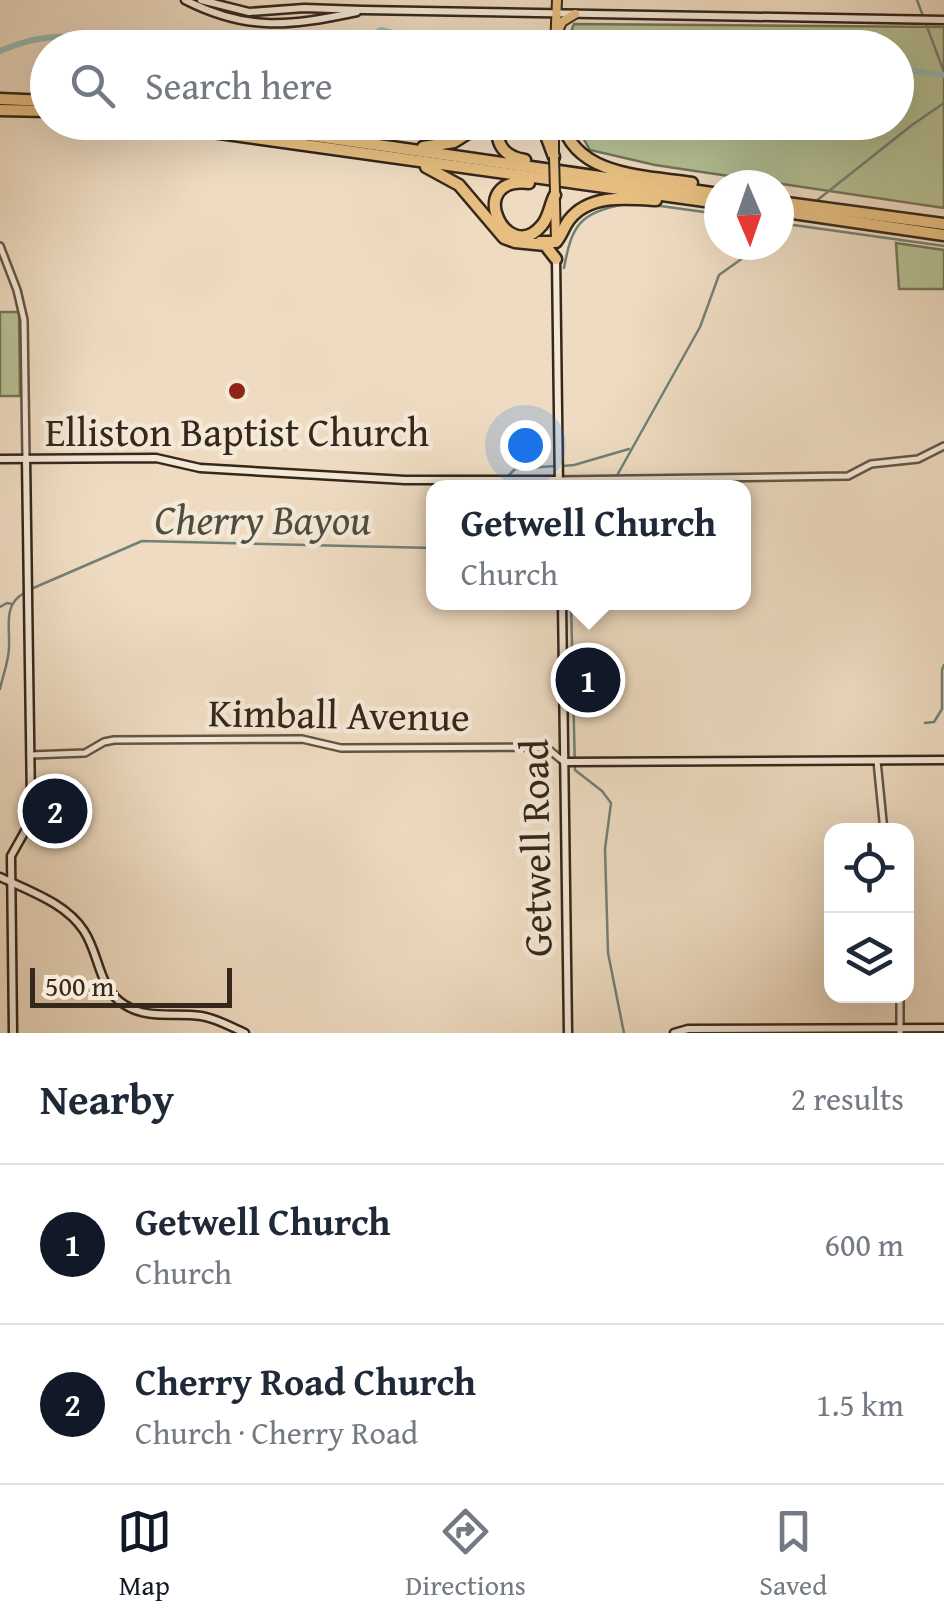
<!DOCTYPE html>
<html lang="en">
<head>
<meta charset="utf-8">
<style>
  :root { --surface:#fff; --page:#f2f2f3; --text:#1f2937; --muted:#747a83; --line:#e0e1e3; --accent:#111827 }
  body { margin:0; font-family:"Gentium Book Plus",serif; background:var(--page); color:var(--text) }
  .controls { position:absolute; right:30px; bottom:30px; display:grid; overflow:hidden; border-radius:20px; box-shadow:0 10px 40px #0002 }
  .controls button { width:90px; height:90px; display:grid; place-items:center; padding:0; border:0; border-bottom:2px solid var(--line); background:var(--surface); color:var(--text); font:50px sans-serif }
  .compass { position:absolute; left:704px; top:170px; width:90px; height:90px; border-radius:50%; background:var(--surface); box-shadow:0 10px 40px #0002; rotate:178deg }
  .scale { position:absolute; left:30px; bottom:25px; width:202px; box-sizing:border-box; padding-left:10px; border:5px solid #36271b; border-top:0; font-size:28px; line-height:35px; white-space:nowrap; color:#36271b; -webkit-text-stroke:8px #f4e8d7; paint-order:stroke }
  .you { position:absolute; left:525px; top:445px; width:35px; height:35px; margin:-25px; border:8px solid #fff; border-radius:50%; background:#1a73e8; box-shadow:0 0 0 15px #1a73e833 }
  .badge { display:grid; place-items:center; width:65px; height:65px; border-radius:50%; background:var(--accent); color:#fff; font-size:32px; font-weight:700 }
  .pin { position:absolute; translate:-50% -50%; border:5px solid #fff; box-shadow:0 2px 10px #0006 }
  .popup { position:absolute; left:426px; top:480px; width:325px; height:130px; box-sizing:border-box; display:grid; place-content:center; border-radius:20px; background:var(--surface); filter:drop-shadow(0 2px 8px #0005); font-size:32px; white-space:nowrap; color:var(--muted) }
  .popup b { font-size:38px; color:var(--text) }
  .popup::after { content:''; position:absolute; left:50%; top:100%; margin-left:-20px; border:20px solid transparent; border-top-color:var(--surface) }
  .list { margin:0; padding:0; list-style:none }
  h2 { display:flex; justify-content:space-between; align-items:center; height:130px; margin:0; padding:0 40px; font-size:42px }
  h2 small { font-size:32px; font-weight:400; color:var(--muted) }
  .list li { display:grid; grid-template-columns:65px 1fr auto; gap:30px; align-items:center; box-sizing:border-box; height:160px; padding:0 40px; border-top:2px solid var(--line) }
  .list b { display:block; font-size:38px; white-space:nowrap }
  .list p { margin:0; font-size:32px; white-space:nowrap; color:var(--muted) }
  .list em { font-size:32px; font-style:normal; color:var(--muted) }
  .icon { flex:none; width:55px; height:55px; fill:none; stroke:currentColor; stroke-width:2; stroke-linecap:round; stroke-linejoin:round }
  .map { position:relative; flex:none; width:944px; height:1033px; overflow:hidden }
  .search { position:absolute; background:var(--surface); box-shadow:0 10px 40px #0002; left:30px; right:30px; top:30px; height:110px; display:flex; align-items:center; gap:25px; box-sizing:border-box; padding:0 35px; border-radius:55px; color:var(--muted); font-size:38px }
  .sheet { height:450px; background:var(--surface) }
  nav { display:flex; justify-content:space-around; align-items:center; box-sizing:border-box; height:140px; border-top:2px solid var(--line); background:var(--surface); font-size:28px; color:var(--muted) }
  nav a { display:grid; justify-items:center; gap:5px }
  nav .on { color:var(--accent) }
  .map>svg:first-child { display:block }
  .green { fill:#b6c195; stroke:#767458; stroke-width:2.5 }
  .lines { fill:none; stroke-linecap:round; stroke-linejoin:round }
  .stream { stroke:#718077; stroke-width:2.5 }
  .river { stroke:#99bbb4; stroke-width:6 }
  .tertiary-casing { stroke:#645444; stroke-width:10 }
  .secondary-casing { stroke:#36271b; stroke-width:11 }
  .primary-casing { stroke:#36271b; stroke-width:12 }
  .motorway-casing { stroke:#36271b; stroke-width:15 }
  .tertiary { stroke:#f4e8d7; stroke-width:5 }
  .secondary { stroke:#f4e8d7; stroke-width:6 }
  .primary { stroke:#e7be80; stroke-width:8 }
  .motorway { stroke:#e7be80; stroke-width:10 }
  .primary-bridge-casing { stroke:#36271b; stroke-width:12; stroke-linecap:butt }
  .primary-bridge { stroke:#e7be80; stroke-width:8 }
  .poi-dot { fill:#8f2418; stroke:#f4e8d7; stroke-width:4 }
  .labels { text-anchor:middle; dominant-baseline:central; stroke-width:9; stroke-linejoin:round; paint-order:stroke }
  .poi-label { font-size:40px; fill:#36271b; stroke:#f4e8d7 }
  .street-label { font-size:40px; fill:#36271b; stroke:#f4e8d7 }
  .water-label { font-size:42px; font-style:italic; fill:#4f4c41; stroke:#f4e8d7 }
</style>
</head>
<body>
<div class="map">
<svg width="944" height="1033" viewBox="0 0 944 1033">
  <rect width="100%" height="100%" fill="#eedbc1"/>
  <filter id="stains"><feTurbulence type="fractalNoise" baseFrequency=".002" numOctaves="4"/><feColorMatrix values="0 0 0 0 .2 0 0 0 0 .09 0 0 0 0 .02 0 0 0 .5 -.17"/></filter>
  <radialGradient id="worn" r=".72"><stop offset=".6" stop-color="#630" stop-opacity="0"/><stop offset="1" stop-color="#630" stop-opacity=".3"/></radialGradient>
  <g class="green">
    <path d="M574 24 944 27V208L655 165 590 150 575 124 896 122V48L565 47Z"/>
    <path d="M896 243 944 250V289H899Z"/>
    <path d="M0 312H19L20 396H0Z"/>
  </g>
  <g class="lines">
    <g class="stream">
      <path d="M917 0 944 72"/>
      <path d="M815 202 912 125 944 103"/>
      <path d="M653 205 719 214"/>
      <path d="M779 223 944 246"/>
      <path d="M779 231 793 219"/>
      <path d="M564 268C572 224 580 213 625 204"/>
      <path d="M563 466 574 465 629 449"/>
      <path d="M507 477 515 469 555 466"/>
      <path d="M610 488 700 327 719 275 761 245"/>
      <path d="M31 589 142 541 433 548"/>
      <path d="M571 602 575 770 602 791 611 803 605 849 608 953 624 1033"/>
      <path d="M0 607 7 603 12 604"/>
      <path d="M0 689C3 675 9 660 9 647 10 626 3 605 24 593"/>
      <path d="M925 723 934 722 942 709V670L944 665"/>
    </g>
    <g class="river">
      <path d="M208 48 263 37 297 48"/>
      <path d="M302 48 362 40 381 30 417 39 437 48"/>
      <path d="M0 51C33 37 72 29 104 48"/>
      <path d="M896 68 944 75"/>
    </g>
    <defs>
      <g id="tertiary">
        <path d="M0 246 17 290 24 320 26 458"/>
        <path d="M559 480 848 476 871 464 918 459 944 446"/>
        <path d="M30 755 85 753 104 742 114 740 302 739 341 748 538 747 547 748 564 762"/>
        <path d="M877 761 884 831"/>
        <path d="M900 996V1033"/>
      </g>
      <g id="secondary">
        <path d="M185 0C248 32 290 26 357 12"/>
        <path d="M201 0 249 12 304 8 363 10 944 20"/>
        <path d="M556 258 559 488"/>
        <path d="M0 459 156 458 200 468 405 480H559"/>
        <path d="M562 602 568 1033"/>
        <path d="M564 762 944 760"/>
        <path d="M0 877C29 891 66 903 84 931 100 955 98 989 125 1005 149 1020 175 1012 201 1016 216 1018 231 1027 245 1033"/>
        <path d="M13 1033 11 856 29 824 31 803 26 458"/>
        <path d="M674 1033 688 1029 944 1028"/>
      </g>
      <g id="primary">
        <path d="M557 33 562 22 575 14"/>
        <path d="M555 48 557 0"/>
        <path d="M554 122V153"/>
        <path d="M555 201 556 242"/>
      </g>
      <g id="motorway">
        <path d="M0 99 48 101"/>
        <path d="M0 110 48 111"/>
        <path d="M141 122 719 203"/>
        <path d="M218 122 719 194"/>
        <path d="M501 122C492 143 505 157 525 160"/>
        <path d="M541 122 554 157"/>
        <path d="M562 122C576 177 647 176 692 183"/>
        <path d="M423 147 454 142 486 122"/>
        <path d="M426 167 459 185 504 238 515 242 545 245 556 259"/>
        <path d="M529 183C463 176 507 268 542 225 549 217 550 204 555 195"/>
        <path d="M779 202 944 224"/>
        <path d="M779 211 944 235"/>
        <path d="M540 242H556C562 235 563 228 569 220 589 194 626 198 656 200"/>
      </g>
    </defs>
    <use href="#tertiary" class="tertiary-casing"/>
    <use href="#secondary" class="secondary-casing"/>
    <use href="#primary" class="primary-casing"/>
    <use href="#motorway" class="motorway-casing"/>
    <use href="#tertiary" class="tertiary"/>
    <use href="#secondary" class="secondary"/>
    <use href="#primary" class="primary"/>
    <use href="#motorway" class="motorway"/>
    <defs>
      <path id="primary-bridge" d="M554 157 555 192"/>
    </defs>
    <use href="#primary-bridge" class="primary-bridge-casing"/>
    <use href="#primary-bridge" class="primary-bridge"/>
  </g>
  <circle class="poi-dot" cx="237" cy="391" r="10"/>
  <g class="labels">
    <g class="poi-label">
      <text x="237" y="431">Elliston Baptist Church</text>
    </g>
    <g class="street-label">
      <text transform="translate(339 714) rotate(1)">Kimball Avenue</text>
      <text transform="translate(535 848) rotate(-91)">Getwell Road</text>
    </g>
    <g class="water-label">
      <text x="263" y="518">Cherry Bayou</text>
    </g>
  </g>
  <rect width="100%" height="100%" filter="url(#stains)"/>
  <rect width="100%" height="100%" fill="url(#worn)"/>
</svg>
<div class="controls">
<button><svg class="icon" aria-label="locate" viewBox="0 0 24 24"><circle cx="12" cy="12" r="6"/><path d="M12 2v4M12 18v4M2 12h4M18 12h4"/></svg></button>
<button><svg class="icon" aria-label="layers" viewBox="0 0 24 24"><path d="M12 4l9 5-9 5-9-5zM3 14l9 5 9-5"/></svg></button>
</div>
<svg class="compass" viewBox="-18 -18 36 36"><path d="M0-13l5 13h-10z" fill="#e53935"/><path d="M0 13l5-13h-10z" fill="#747a83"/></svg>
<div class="scale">500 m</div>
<div class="you"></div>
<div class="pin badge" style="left:588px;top:680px">1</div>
<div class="popup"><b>Getwell Church</b>Church</div>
<div class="pin badge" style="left:55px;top:811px">2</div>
<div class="search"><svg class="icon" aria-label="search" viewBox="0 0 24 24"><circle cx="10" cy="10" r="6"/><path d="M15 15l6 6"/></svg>Search here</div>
</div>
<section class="sheet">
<h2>Nearby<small>2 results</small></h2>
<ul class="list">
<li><span class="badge">1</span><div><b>Getwell Church</b><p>Church</p></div><em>600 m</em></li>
<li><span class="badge">2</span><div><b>Cherry Road Church</b><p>Church · Cherry Road</p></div><em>1.5 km</em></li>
</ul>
</section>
<nav>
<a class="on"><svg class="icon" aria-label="map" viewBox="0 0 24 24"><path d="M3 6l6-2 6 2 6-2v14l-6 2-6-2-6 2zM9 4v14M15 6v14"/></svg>Map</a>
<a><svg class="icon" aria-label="directions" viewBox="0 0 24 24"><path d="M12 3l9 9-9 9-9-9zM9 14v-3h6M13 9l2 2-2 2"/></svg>Directions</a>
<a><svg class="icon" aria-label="saved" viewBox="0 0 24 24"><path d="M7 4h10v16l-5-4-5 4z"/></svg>Saved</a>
</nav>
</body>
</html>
